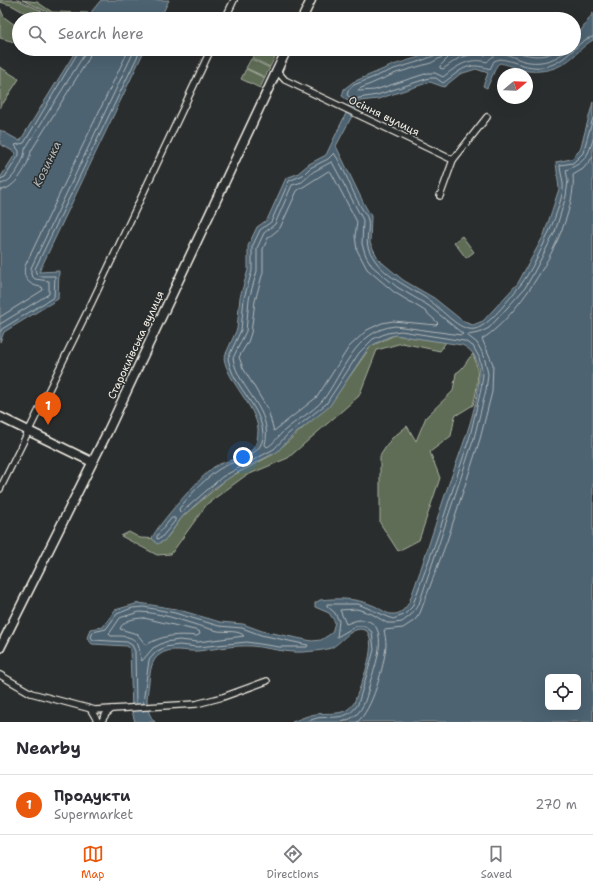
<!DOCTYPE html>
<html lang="en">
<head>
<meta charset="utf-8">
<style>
  :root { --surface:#fff; --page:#f2f2f3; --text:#2b2b33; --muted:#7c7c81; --line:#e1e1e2; --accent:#ea580c }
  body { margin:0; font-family:"Shantell Sans",sans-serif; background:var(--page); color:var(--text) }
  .controls { position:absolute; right:12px; bottom:12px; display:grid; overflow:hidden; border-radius:6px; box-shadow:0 4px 16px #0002 }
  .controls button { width:36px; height:36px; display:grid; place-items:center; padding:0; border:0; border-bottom:1px solid var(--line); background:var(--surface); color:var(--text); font:20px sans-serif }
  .compass { position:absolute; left:497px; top:68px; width:36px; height:36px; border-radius:50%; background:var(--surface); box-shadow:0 4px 16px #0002; rotate:71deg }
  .you { position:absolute; left:243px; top:457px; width:14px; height:14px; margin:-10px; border:3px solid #fff; border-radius:50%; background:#1a73e8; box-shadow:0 0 0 6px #1a73e833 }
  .badge { display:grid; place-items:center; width:26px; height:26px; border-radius:50%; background:var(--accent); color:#fff; font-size:13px; font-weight:700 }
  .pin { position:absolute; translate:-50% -33px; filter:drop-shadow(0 1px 2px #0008) }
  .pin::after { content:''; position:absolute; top:21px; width:14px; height:12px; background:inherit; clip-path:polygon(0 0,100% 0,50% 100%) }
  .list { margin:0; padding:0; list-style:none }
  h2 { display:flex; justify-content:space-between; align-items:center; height:52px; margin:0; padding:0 16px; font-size:17px }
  h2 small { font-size:13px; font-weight:400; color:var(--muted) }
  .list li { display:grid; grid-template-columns:26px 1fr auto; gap:12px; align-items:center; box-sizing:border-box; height:60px; padding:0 16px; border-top:1px solid var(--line) }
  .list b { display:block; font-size:15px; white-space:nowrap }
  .list p { margin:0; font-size:13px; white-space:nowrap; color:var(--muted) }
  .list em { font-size:13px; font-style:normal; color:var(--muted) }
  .icon { flex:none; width:22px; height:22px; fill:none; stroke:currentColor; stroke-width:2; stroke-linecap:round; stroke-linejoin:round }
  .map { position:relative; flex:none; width:593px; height:722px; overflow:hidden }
  .search { position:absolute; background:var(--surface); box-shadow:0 4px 16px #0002; left:12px; right:12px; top:12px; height:44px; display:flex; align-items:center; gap:10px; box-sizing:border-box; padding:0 14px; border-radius:22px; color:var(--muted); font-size:15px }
  .sheet { height:112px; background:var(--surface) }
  nav { display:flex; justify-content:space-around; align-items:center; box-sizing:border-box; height:56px; border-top:1px solid var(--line); background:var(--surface); font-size:11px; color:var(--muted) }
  nav a { display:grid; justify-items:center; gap:2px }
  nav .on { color:var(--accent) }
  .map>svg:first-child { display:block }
  .green { fill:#5e6d56; stroke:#a9af9f }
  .water { fill:#4e6372; stroke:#909ca1; fill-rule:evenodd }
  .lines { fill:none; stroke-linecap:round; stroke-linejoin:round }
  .shore { stroke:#b2b8b9; stroke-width:1 }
  .street-casing { stroke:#f4f1e8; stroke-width:8 }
  .secondary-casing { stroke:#f4f1e8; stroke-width:11 }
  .street { stroke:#2a2d2e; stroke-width:5.5 }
  .secondary { stroke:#2a2d2e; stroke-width:8 }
  .labels { text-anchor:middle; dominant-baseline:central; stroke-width:3; stroke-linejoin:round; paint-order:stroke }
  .street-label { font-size:11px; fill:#f4f1e8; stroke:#2a2d2e }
  .water-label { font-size:12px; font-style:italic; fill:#b2b8b9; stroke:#2a2d2e }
</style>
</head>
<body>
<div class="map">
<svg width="593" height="722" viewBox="0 0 593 722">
  <rect width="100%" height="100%" fill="#2a2d2e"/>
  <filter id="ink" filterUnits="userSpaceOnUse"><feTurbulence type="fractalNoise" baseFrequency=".025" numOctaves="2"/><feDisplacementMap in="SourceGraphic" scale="8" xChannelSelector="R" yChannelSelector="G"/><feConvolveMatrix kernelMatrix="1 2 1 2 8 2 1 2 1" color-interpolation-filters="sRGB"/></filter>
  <g filter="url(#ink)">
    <g class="green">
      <path d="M0 0H18L59 19H36L11 5 0 2Z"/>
      <path d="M22 0 37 2 52 12 89 13 87 19H63Z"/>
      <path d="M0 8 4 17 19 28 18 43 0 38Z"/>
      <path d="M256 49H279L270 67 252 58Z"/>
      <path d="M251 59 270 68 265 77 246 68Z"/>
      <path d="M0 67 19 79 0 108Z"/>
      <path d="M246 69 265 78 260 88 241 79Z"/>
      <path d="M462 236 474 252 466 258 454 242Z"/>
      <path d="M395 335 446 342 440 351 402 343 377 350 359 396 288 458 245 476 207 504 171 554 157 555 121 536 129 532 140 538 166 539 183 516 228 478 274 454 331 403 371 346Z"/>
      <path d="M473 354C480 371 478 387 473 405L455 416 451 436 430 452 440 478 419 540 398 551 380 523V456L391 439 407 426 416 441 426 417 453 391 456 373C465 368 466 360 473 354Z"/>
    </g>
    <g class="water">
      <path d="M101 0H169L160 19H90L92 11Z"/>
      <path d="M593 13V40C582 46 576 56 566 62 554 71 536 73 521 70 514 68 507 64 500 63L497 65 487 88 483 86 488 73 476 69 460 74 444 87 430 82 378 99 360 101 336 146 364 204 371 216 370 243 379 260 403 280 434 298 464 322 473 325 483 321 518 283 544 235 559 189 556 162 571 159 580 150 593 102V722H292C300 719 308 715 316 714 331 712 344 717 354 703 360 686 378 647 367 631 353 623 342 643 331 648 323 651 312 651 304 652 286 653 270 648 252 646 234 645 216 649 198 651 185 652 171 646 159 655 151 661 150 672 149 682 147 698 144 710 155 722H135L132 711 130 649 127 646 92 644 87 638 90 629 103 627 115 610 139 603 176 609 220 622 243 624 262 631 312 641 321 640 332 633 335 622 329 613 315 607V603L320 600C337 598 356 598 372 605 379 607 385 614 392 614 401 615 407 607 410 600 424 562 435 524 448 486 459 455 479 407 479 375 479 362 474 350 462 345L395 335 388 337 369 347 329 407 291 437 277 452 244 468 214 488 183 516 164 541 157 544 152 538C157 525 202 475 214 467 225 460 244 459 253 449 257 443 258 436 258 429 256 406 228 383 224 358L237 329 240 297 248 270V246L257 227 267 220 286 178 297 174 309 164 326 155 349 107V101L342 96 344 89 353 82 393 65 419 57 439 49H574V35L580 32ZM548 677H578V707H548Z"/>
      <path d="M77 49H145L39 272 59 271 58 299 4 332 0 342V178L16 153 0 144V130L20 141Z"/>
    </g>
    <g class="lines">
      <g class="shore">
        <path d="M439 49 438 54 421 61 394 69 354 85 349 89 347 95 355 101 359 98 377 95 429 78H436L443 83C462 70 466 61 490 69L494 61 500 59C515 61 527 69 543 67 569 63 577 39 593 37"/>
        <path d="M444 49 442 57 431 63 396 73 359 89 358 91 375 90 428 73H435L443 77C457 66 469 57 487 62 491 58 494 54 500 54 506 53 513 57 518 59 535 66 555 62 568 49"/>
        <path d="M450 49 448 58 440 66V68L443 69 459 58 474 54 485 55 494 49"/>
        <path d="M508 49C525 55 543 61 559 49"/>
        <path d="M332 162 363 220 362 244 366 256 372 266 397 287 429 306 463 334 461 335 395 326C354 331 344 372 323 400 313 412 296 420 284 431 278 436 274 444 267 447L265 445C274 409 238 390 233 358L246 331 249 299 257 271V248L264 233 275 224 292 185 302 182 313 172Z"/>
        <path d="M329 171 331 172 357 222 355 236 357 250 367 269 394 292 425 311 438 323 436 325 393 321 382 323 367 330 349 347 317 397 274 431 268 410 243 368 239 357 248 342 251 333 255 301 263 272V249L268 238 280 228 297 191Z"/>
        <path d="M0 179 5 177 19 155V151L15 145 24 143 80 49"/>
        <path d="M0 184C12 184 25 160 25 149L84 55 85 49"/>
        <path d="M0 190C15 190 29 165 31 151L89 58 91 49"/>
        <path d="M0 317 43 290 42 287C30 286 22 279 25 266L129 49"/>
        <path d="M0 324 49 294V281L35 279 31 275V268L135 49"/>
        <path d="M0 332 2 329 54 297 55 276H39L36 273 35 269 141 49"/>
        <path d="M172 518H175V521L161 538 157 539V536Z"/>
        <path d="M140 612C167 613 192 625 218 631 225 632 240 630 244 636L198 642 179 640 165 642 153 648 142 661C140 657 140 653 139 648 136 635 122 636 111 636L109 634 120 618Z"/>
        <path d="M144 618 199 631 200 634 197 636C177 634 163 635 146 645L137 634 120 629C123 620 135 618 144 618Z"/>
        <path d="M136 704 135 651 132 645 127 642 93 640 91 637 93 632 106 629 117 614 132 608 144 607 175 613 219 626 242 628 261 635 308 645 307 647H279L247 642 198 647 179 645 165 647 156 652 149 660 143 703"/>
        <path d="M305 722C309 721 313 719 317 718 333 716 348 721 358 704L374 650 372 632 365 626H356L337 637 339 621 335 613 327 606V604H358L393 619 404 615 412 607 437 538 470 436 481 389 483 374 479 357 473 346 464 341 401 331 387 333 373 339 359 353 326 404 288 434 274 449 222 477 182 512H180L179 509C189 496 202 482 215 472 236 456 274 459 260 420 252 398 231 381 228 358L241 330 244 298 252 271V247L260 230 271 222 289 181 303 175 310 168 328 159 334 153C345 169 351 190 361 207 363 211 367 215 368 220 370 232 364 241 370 252 382 277 409 286 430 301 442 309 459 332 475 329 489 326 509 299 518 288 534 270 560 212 563 189 564 181 560 173 560 165L573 163 583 153 593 118"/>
        <path d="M342 722C347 720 354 718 358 713 366 704 368 690 371 679 377 663 391 619 360 620 355 620 350 623 346 624L340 610 357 609 372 614 387 623H395L402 622 411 615 419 604 474 438 486 390 488 374 484 356 477 343 467 335 479 333 489 328 525 288 532 276 555 232 566 196 568 181 566 170C583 163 588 158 593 139"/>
        <path d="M357 722C372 712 385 663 386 645 386 640 385 635 384 630L403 628 415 620 420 613 447 541 480 439 492 392 493 364 482 339C522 315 578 222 573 175L583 169 593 157"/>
      </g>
      <defs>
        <g id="street">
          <path d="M225 19 234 0"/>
          <path d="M276 70 285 80 453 160 440 196"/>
          <path d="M453 160 487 117"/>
          <path d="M0 489 92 302 211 49"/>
          <path d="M0 675 31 693 95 710 196 704 223 697 267 681"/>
          <path d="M91 710 98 722"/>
          <path d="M101 722 106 714 112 709"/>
        </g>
        <g id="secondary">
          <path d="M302 19 311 0"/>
          <path d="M0 417 92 462"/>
          <path d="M0 648 107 433 287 49"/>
        </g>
      </defs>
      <use href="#street" class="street-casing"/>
      <use href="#secondary" class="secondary-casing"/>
      <use href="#street" class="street"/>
      <use href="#secondary" class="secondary"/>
    </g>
  </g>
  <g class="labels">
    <g class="street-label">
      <text transform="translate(384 116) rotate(26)">Осіння вулиця</text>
      <text transform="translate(136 345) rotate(-65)">Старокиївська вулиця</text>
    </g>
    <g class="water-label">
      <text transform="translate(47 164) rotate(-64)">Козинка</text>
    </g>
  </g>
</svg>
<div class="controls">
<button><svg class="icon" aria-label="locate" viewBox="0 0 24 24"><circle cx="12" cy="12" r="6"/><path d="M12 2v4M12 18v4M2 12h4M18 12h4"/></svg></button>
</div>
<svg class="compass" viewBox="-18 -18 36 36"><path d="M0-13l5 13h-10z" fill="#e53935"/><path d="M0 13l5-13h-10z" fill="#7c7c81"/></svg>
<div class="you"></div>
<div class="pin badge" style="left:48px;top:425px">1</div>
<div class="search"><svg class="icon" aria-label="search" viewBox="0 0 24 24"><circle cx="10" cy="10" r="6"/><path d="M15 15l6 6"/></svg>Search here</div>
</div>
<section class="sheet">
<h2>Nearby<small></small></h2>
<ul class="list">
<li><span class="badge">1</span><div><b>Продукти</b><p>Supermarket</p></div><em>270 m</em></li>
</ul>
</section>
<nav>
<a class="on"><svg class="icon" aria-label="map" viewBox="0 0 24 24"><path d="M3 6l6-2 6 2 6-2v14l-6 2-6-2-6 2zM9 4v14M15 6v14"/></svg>Map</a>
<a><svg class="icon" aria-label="directions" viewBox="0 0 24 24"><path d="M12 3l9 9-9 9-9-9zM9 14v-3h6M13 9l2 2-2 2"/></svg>Directions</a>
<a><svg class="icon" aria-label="saved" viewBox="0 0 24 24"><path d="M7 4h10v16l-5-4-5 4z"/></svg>Saved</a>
</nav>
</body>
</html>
